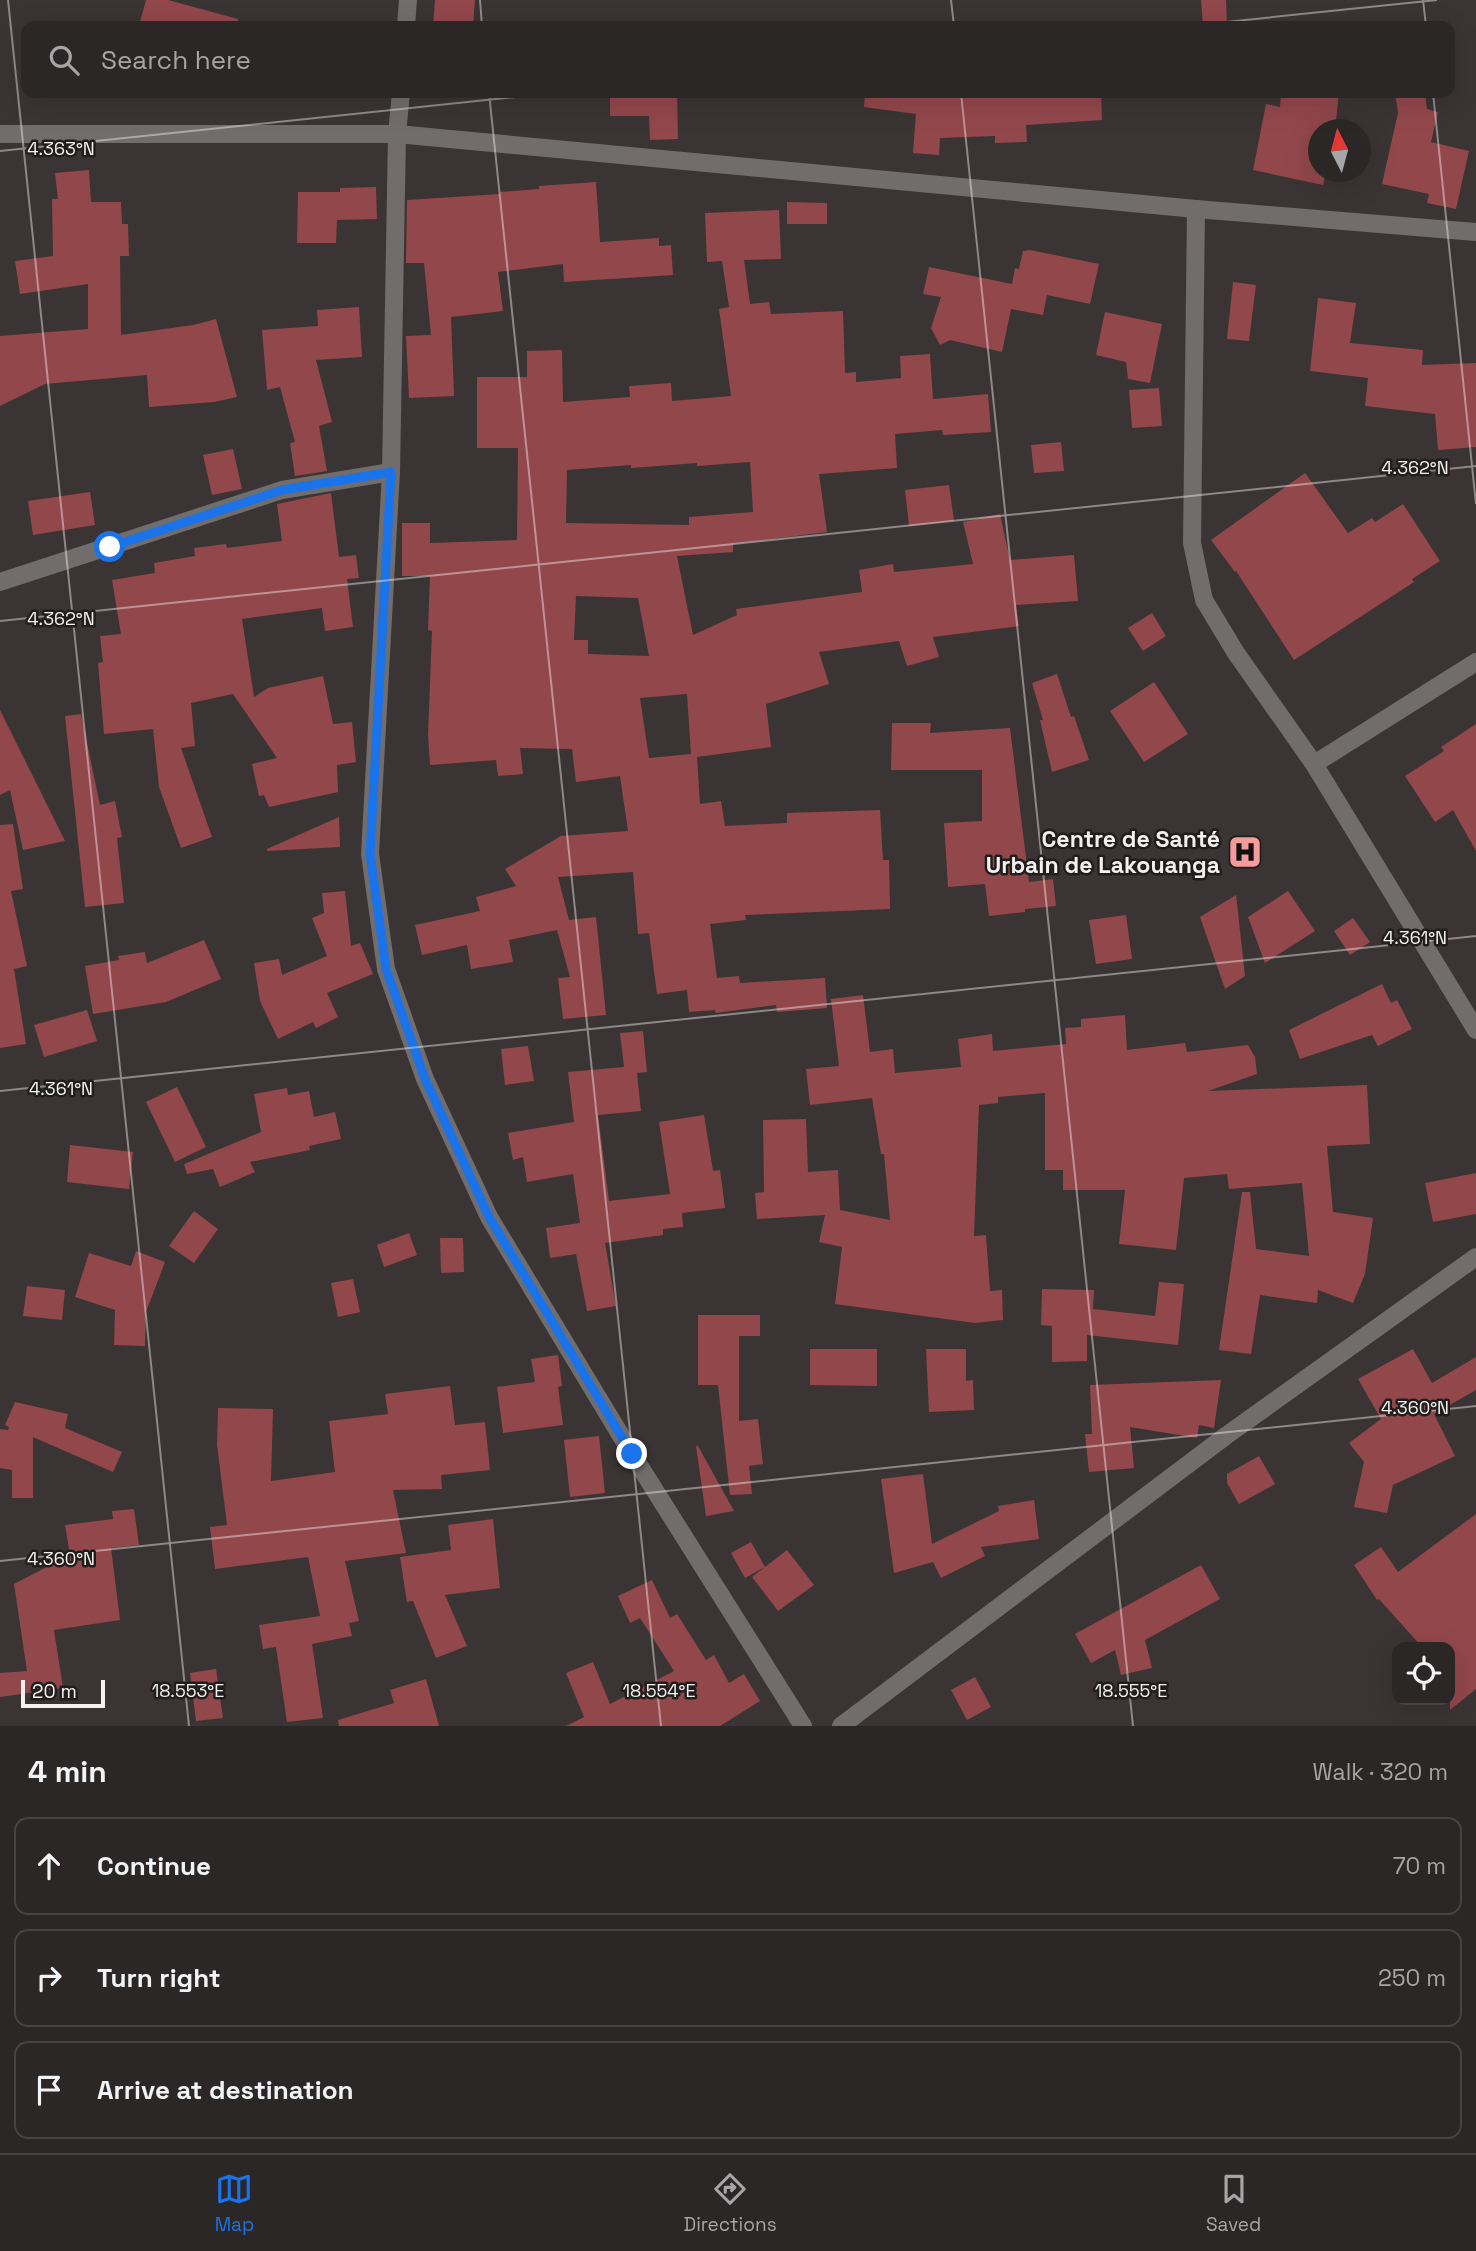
<!DOCTYPE html>
<html lang="en">
<head>
<meta charset="utf-8">
<style>
  :root { --surface:#2c2727; --page:#383333; --text:#f1f3f6; --muted:#a6a5a7; --line:#484444; --accent:#1a73e8 }
  body { margin:0; font-family:"Space Grotesk",sans-serif; background:var(--page); color:var(--text) }
  .controls { position:absolute; right:21px; bottom:21px; display:grid; overflow:hidden; border-radius:14px; box-shadow:0 7px 28px #0002 }
  .controls button { width:63px; height:63px; display:grid; place-items:center; padding:0; border:0; border-bottom:2px solid var(--line); background:var(--surface); color:var(--text); font:35px sans-serif }
  .compass { position:absolute; left:1308px; top:119px; width:63px; height:63px; border-radius:50%; background:var(--surface); box-shadow:0 7px 28px #0002; rotate:354deg }
  .scale { position:absolute; left:21px; bottom:18px; width:84px; box-sizing:border-box; padding-left:7px; border:4px solid #f5f0f0; border-top:0; font-size:19px; line-height:24px; white-space:nowrap; color:#f5f0f0; -webkit-text-stroke:5px #201d1d; paint-order:stroke }
  .stop { position:absolute; width:21px; height:21px; margin:-16px; border:5px solid #1a73e8; border-radius:50%; background:#fff }
  .stop.end { background:#1a73e8; border-color:#fff; box-shadow:0 2px 7px #0008 }
  .list { margin:0; padding:0; list-style:none }
  h2 { display:flex; justify-content:space-between; align-items:center; height:91px; margin:0; padding:0 28px; font-size:30px }
  h2 small { font-size:23px; font-weight:400; color:var(--muted) }
  .list li { display:grid; grid-template-columns:46px 1fr auto; gap:21px; align-items:center; box-sizing:border-box; height:98px; margin:0 14px 14px; padding:0 14px; border:2px solid var(--line); border-radius:14px }
  .list b { display:block; font-size:26px; white-space:nowrap }
  .list em { font-size:23px; font-style:normal; color:var(--muted) }
  .icon { flex:none; width:38px; height:38px; fill:none; stroke:currentColor; stroke-width:2; stroke-linecap:round; stroke-linejoin:round }
  .map { position:relative; flex:none; width:1476px; height:1726px; overflow:hidden }
  .search { position:absolute; background:var(--surface); box-shadow:0 7px 28px #0002; left:21px; right:21px; top:21px; height:77px; display:flex; align-items:center; gap:18px; box-sizing:border-box; padding:0 24px; border-radius:14px; color:var(--muted); font-size:26px }
  .sheet { height:427px; background:var(--surface) }
  nav { display:flex; justify-content:space-around; align-items:center; box-sizing:border-box; height:98px; border-top:2px solid var(--line); background:var(--surface); font-size:19px; color:var(--muted) }
  nav a { display:grid; justify-items:center; gap:4px }
  nav .on { color:var(--accent) }
  .map>svg:first-child { display:block }
  .building { fill:#92474b; fill-rule:evenodd }
  .lines { fill:none; stroke-linecap:round; stroke-linejoin:round }
  .minor { stroke:#716d6d; stroke-width:18 }
  .tertiary { stroke:#716d6d; stroke-width:18 }
  .route { stroke:#1a73e8; stroke-width:9 }
  .ticks { fill:none; stroke:#f5f0f0; stroke-width:2; stroke-opacity:0.45 }
  .labels { text-anchor:middle; dominant-baseline:central; stroke-width:5; stroke-linejoin:round; paint-order:stroke }
  .poi-label { font-size:23px; font-weight:bold; fill:#f5f0f0; stroke:#201d1d; text-anchor:end }
  .ticks-label { font-size:18px; text-anchor:middle; fill:#f5f0f0; stroke:#201d1d; stroke-width:5; stroke-linejoin:round; paint-order:stroke }
</style>
</head>
<body>
<div class="map">
<svg width="1476" height="1726" viewBox="0 0 1476 1726">
  <rect width="100%" height="100%" fill="#3b3434"/>
  <g class="building">
    <path d="M146 0H168L238 19 237 26H139Z"/>
    <path d="M435 0H475L473 26H433Z"/>
    <path d="M1201 0H1226L1227 26H1203Z"/>
    <path d="M610 93H677L678 139 650 140 649 116H610Z"/>
    <path d="M865 93H989V97L1032 95V93H1101L1102 120 1026 125 1027 142 995 143V136L940 138 939 155 913 153 916 114 864 107Z"/>
    <path d="M1281 93H1339L1335 130H1319V172H1326L1323 185 1253 170 1266 104 1280 107Z"/>
    <path d="M1395 93H1425L1427 109 1438 112 1431 142 1469 151 1456 209 1427 203 1429 194 1382 184 1398 113Z"/>
    <path d="M89 170 91 202H121L122 224H128L129 256H120L121 335 193 325 216 319 237 397 214 402 149 407 147 375 45 384 0 406V336L88 329V284L20 294 15 261 53 256 52 199H58L55 173Z"/>
    <path d="M596 182 600 242 659 238V246L671 245 673 275 564 282 563 264 498 272 503 311 451 317 454 396 409 398 406 336 431 335 424 263H406L407 200 500 194V192L539 189V186Z"/>
    <path d="M376 187 377 219 337 220 336 243H297L298 192H340V188Z"/>
    <path d="M787 202 827 203V224H787Z"/>
    <path d="M779 210 781 259 744 260 750 304 769 302 771 314 843 311 845 373 856 372V382L901 378 900 356 930 354 933 399 988 394 991 432 943 435 942 430 895 434 897 468 819 474 827 532 733 544V552L677 556 693 635 737 615 736 609 862 592 859 570 893 564 894 572 973 564 963 522 1000 514 1010 560 1074 555 1078 601 1016 605 1019 626 933 637 939 657 907 666 899 641 819 652 829 684 766 704 771 747 697 757 700 804 721 801 725 826 787 823V813L880 810 883 860H889L890 909 745 915 746 920 710 924 717 978 739 976 740 983 825 978 827 1008 777 1012 776 1005 716 1013 715 1010 689 1012 687 990 657 994 649 933 638 934 633 872 558 877 569 920 596 917 606 1015 563 1019 558 978 570 977 557 930 509 940 513 962 471 969 467 945 422 955 415 925 480 911 476 897 516 886 505 869 561 836 628 831 620 776 576 782 572 749 520 748 523 774 498 776 496 760 430 765 428 735 432 631 428 630 430 576H402V523H430V543L517 540 518 448H477V377H527V351L562 350 563 402 630 397 629 386 671 383 672 401 731 396 719 309 729 307 722 261 707 262 705 213ZM750 462 753 512 689 517V525L566 523 567 470 631 465V468L697 463V466ZM576 596 638 598 649 656 588 654V640H574ZM687 694 691 754 649 758 640 698Z"/>
    <path d="M1030 250 1099 264 1090 304 1047 295 1043 315 1011 309 1002 352 950 340 940 345 931 328 941 297 923 294 929 267 1012 284 1015 268 1019 269 1023 251Z"/>
    <path d="M1233 282 1256 285 1249 341 1227 339Z"/>
    <path d="M1318 298 1356 303 1350 343 1423 350 1422 365 1476 363V447L1438 450 1435 414 1365 406 1368 378 1310 371Z"/>
    <path d="M359 307 362 357 316 360 332 422 319 426 327 471 295 476 290 443 295 442 280 387 267 390 262 330 318 326 317 310Z"/>
    <path d="M1105 312 1162 324 1150 383 1128 379 1126 362 1096 355Z"/>
    <path d="M1159 388 1162 426 1132 428 1129 390Z"/>
    <path d="M1061 442 1064 471 1034 473 1031 445Z"/>
    <path d="M233 449 242 489 212 495 203 455Z"/>
    <path d="M1305 473 1348 533 1372 518 1375 522 1403 504 1440 561 1412 579 1414 582 1294 660 1236 571 1235 572 1211 540Z"/>
    <path d="M949 485 954 521 909 526 905 490Z"/>
    <path d="M90 492 95 525 33 535 28 501Z"/>
    <path d="M331 493 339 557 356 555 359 578 347 579 353 627 325 631 322 608 242 619 254 697 268 688 323 676 333 724 352 722 356 762 337 765 338 792 269 807 264 795 259 796 252 764 277 758 233 694 191 703 195 746 181 748 212 837 181 848 159 787 153 729 104 734 98 663 103 662 100 636 121 634 112 580 155 573 154 563 195 556 194 548 226 544 227 548 282 541 277 504Z"/>
    <path d="M1152 613 1166 636 1143 651 1128 628Z"/>
    <path d="M1057 674 1071 717 1074 716 1089 760 1052 772 1040 720H1043L1032 683Z"/>
    <path d="M1154 682 1188 734 1144 762 1110 711Z"/>
    <path d="M0 710 65 841 23 850 10 790 0 795Z"/>
    <path d="M81 714 100 805 115 801 122 837 117 838 124 903 85 907 65 716Z"/>
    <path d="M892 723H931L930 733 1010 728 1029 882 1053 879 1056 906 1025 909V912L989 916 985 884 948 887 944 823 982 821V770H891Z"/>
    <path d="M1476 724V851L1453 810 1435 822 1405 776 1444 751 1441 747Z"/>
    <path d="M339 817 340 847 267 851V849Z"/>
    <path d="M13 824 23 889 11 891 27 966 14 969 26 1044 0 1048V825Z"/>
    <path d="M345 891 351 946 360 943 373 974 327 993 338 1017 316 1028 313 1022 278 1039 260 1001 254 963 279 959 282 975 327 956 312 918 324 913 322 893Z"/>
    <path d="M1288 891 1315 931 1265 963 1248 917Z"/>
    <path d="M1236 895 1245 976 1225 989 1200 917Z"/>
    <path d="M1126 915 1132 959 1096 964 1089 920Z"/>
    <path d="M1353 918 1370 942 1350 955 1334 931Z"/>
    <path d="M204 940 221 979 166 1002 93 1014 85 966 119 960 118 956 145 952 147 963Z"/>
    <path d="M1382 984 1391 1003 1397 1000 1412 1029 1378 1046 1372 1035 1300 1059 1289 1030Z"/>
    <path d="M863 995 870 1052 893 1049 895 1073 961 1067 958 1039 992 1034 993 1051 1066 1044 1065 1028 1081 1027V1019L1125 1015 1127 1050 1185 1043 1187 1052 1248 1045 1255 1057 1257 1074 1208 1091 1367 1085 1370 1144 1327 1146 1333 1212 1373 1218 1365 1274 1353 1303 1318 1290 1317 1303 1260 1295 1251 1354 1219 1350 1242 1192H1250L1256 1249 1309 1256 1302 1183 1229 1189 1227 1174 1184 1178 1176 1250 1119 1244 1125 1190H1063V1170H1045V1093L998 1097V1103L979 1105 974 1236 986 1235 990 1291 1002 1290 1003 1320 975 1323 835 1304 842 1247 819 1242 825 1215 757 1219 755 1193 764 1192 763 1120 806 1119 808 1172 838 1170 840 1210 890 1220 884 1154H881L872 1098 810 1105 806 1069 839 1066 831 999Z"/>
    <path d="M87 1010 97 1041 44 1057 34 1025Z"/>
    <path d="M643 1031 647 1072 637 1073 641 1111 598 1115 609 1201 670 1194 659 1122 704 1115 713 1171 720 1170 725 1208 682 1213 683 1227 663 1229V1235L605 1243 616 1306 587 1311 576 1254 550 1258 546 1228 580 1223 573 1174 527 1182 523 1157 513 1160 508 1133 574 1122 568 1072 624 1067 620 1033Z"/>
    <path d="M528 1046 534 1081 505 1085 501 1049Z"/>
    <path d="M177 1087 206 1147 175 1162 146 1102Z"/>
    <path d="M287 1088 288 1095 309 1091 314 1117 335 1112 341 1139 309 1146 310 1150 250 1162 255 1172 220 1187 213 1169 187 1174 184 1164 261 1132 254 1094Z"/>
    <path d="M70 1145 133 1152 129 1189 67 1182Z"/>
    <path d="M1476 1173V1214L1433 1222 1425 1183Z"/>
    <path d="M194 1211 218 1229 194 1263 169 1246Z"/>
    <path d="M409 1233 417 1255 384 1267 377 1245Z"/>
    <path d="M440 1238H463L464 1272 441 1273Z"/>
    <path d="M136 1251 165 1262 146 1312 145 1346 114 1345 115 1310 75 1297 89 1253 131 1266Z"/>
    <path d="M353 1279 360 1312 338 1317 331 1283Z"/>
    <path d="M1159 1282 1184 1284 1178 1345 1087 1335V1361L1052 1362V1326L1041 1325 1042 1289 1094 1290 1093 1309 1155 1316Z"/>
    <path d="M27 1286 65 1290 62 1320 23 1316Z"/>
    <path d="M698 1315H760V1336H739V1421L758 1419 763 1464 749 1466 752 1494 730 1495 718 1385H698Z"/>
    <path d="M810 1349H877V1386L810 1385Z"/>
    <path d="M926 1349H966V1381L973 1380 974 1410 929 1412Z"/>
    <path d="M1413 1349 1432 1383 1476 1357V1390L1434 1414 1455 1456 1393 1485 1387 1513 1354 1507 1364 1462 1349 1443 1381 1419 1358 1379Z"/>
    <path d="M558 1355 562 1386 558 1387 563 1425 503 1433 497 1387 535 1382 531 1359Z"/>
    <path d="M1221 1380 1214 1428 1199 1425 1197 1438 1130 1427 1134 1468 1089 1472 1085 1434H1092L1090 1385Z"/>
    <path d="M450 1386 455 1425 485 1422 490 1470 441 1475 442 1489 393 1490 406 1553 345 1561 359 1621 349 1623 352 1636 312 1644 323 1718 287 1722 276 1647 263 1649 259 1625 320 1616 308 1557 215 1569 210 1527 227 1525 217 1445 218 1408 273 1409 271 1481 335 1472 329 1421 388 1414 385 1394Z"/>
    <path d="M15 1402 68 1414 65 1428 122 1452 113 1472 33 1437V1498H12V1470L0 1468V1429L8 1430 9 1427 5 1425Z"/>
    <path d="M599 1436 605 1493 570 1497 564 1440Z"/>
    <path d="M696 1446H698L734 1511 706 1516Z"/>
    <path d="M1259 1456 1275 1484 1239 1504 1227 1483V1474Z"/>
    <path d="M923 1474 932 1544 999 1511 998 1506 1034 1500 1039 1539 981 1547 985 1556 941 1578 933 1562 894 1573 881 1479Z"/>
    <path d="M134 1509 139 1545 111 1548 120 1620 54 1630 63 1688 0 1697V1673L27 1671 14 1584 70 1555 65 1525 113 1519 112 1511Z"/>
    <path d="M1476 1514V1689L1450 1710V1647H1422L1379 1599 1377 1600 1354 1565 1381 1547 1398 1572Z"/>
    <path d="M493 1519 500 1588 445 1595 467 1646 436 1658 413 1601 407 1602 400 1557 451 1550 448 1525Z"/>
    <path d="M751 1542 765 1567 787 1550 814 1585 778 1611 752 1577 765 1567 745 1578 731 1553Z"/>
    <path d="M1201 1565 1220 1599 1145 1640 1152 1668 1121 1675 1115 1650 1091 1663 1075 1634Z"/>
    <path d="M652 1580 670 1618 677 1614 706 1660 714 1655 729 1683 744 1674 760 1701 720 1726H566L584 1717 566 1673 593 1662 610 1704 674 1671 640 1618 630 1623 618 1596Z"/>
    <path d="M216 1669 223 1718 196 1721 190 1673Z"/>
    <path d="M975 1677 991 1707 967 1720 951 1690Z"/>
    <path d="M426 1679 439 1726H339L338 1720 394 1703 390 1690Z"/>
  </g>
  <g class="lines">
    <g class="minor">
      <path d="M406 26 408 0"/>
      <path d="M401 93 397 134 391 472 370 854 386 969 425 1079 489 1217 632 1454 803 1726"/>
      <path d="M1196 209 1192 543 1204 600 1236 653 1314 764 1476 1030"/>
      <path d="M0 582 282 490 391 472"/>
      <path d="M1314 764 1476 662"/>
      <path d="M841 1726 1227 1435 1476 1257"/>
    </g>
    <path class="tertiary" d="M0 134H397L1196 209 1476 232"/>
  </g>
  <g class="lines">
    <path class="route" d="M110 547 282 490 391 472 370 854 386 969 425 1079 489 1217 632 1454"/>
  </g>
  <path class="ticks" d="M8 0 189 1726M480 0 482 26M951 0 954 26M1423 0 1426 26M1187 26 1437 0M489 93 661 1726M961 93 1133 1726M1433 93 1476 504M0 151 554 93M0 621 1476 466M0 1091 1476 936M0 1561 1476 1406"/>
  <defs>
    <symbol id="hospital-square" viewBox="-11 -11 22 22"><rect x="-9" y="-9" width="18" height="18" rx="4" fill="#f59b9c" stroke="#201d1d"/><path d="M-5-5h3v3.5h4V-5h3V5h-3V1.5h-4V5h-3Z" fill="#111"/></symbol>
  </defs>
  <g fill-rule="evenodd">
    <use href="#hospital-square" x="1226" y="833" width="38" height="38"/>
  </g>
  <g class="labels">
    <g class="poi-label">
      <text x="1220" y="839">Centre de Santé<tspan x="1220" dy="26">Urbain de Lakouanga</tspan></text>
    </g>
  </g>
  <g class="ticks-label">
    <text x="61" y="155">4.363°N</text>
    <text x="1415" y="474">4.362°N</text>
    <text x="61" y="625">4.362°N</text>
    <text x="1415" y="944">4.361°N</text>
    <text x="61" y="1095">4.361°N</text>
    <text x="1415" y="1414">4.360°N</text>
    <text x="61" y="1565">4.360°N</text>
    <text x="188" y="1697">18.553°E</text>
    <text x="659" y="1697">18.554°E</text>
    <text x="1131" y="1697">18.555°E</text>
  </g>
</svg>
<div class="controls">
<button><svg class="icon" aria-label="locate" viewBox="0 0 24 24"><circle cx="12" cy="12" r="6"/><path d="M12 2v4M12 18v4M2 12h4M18 12h4"/></svg></button>
</div>
<svg class="compass" viewBox="-18 -18 36 36"><path d="M0-13l5 13h-10z" fill="#e53935"/><path d="M0 13l5-13h-10z" fill="#a6a5a7"/></svg>
<div class="scale">20 m</div>
<div class="stop" style="left:110px;top:547px"></div>
<div class="stop end" style="left:632px;top:1454px"></div>
<div class="search"><svg class="icon" aria-label="search" viewBox="0 0 24 24"><circle cx="10" cy="10" r="6"/><path d="M15 15l6 6"/></svg>Search here</div>
</div>
<section class="sheet">
<h2>4 min<small>Walk · 320 m</small></h2>
<ul class="list">
<li><svg class="icon" aria-label="ahead" viewBox="0 0 24 24"><path d="M12 20V5M6 11l6-6 6 6"/></svg><div><b>Continue</b></div><em>70 m</em></li>
<li><svg class="icon" aria-label="right" viewBox="0 0 24 24"><path d="M7 20v-9h11M14 6l5 5-5 5"/></svg><div><b>Turn right</b></div><em>250 m</em></li>
<li><svg class="icon" aria-label="arrive" viewBox="0 0 24 24"><path d="M6 21V4h12l-3 4 3 4H6"/></svg><div><b>Arrive at destination</b></div></li>
</ul>
</section>
<nav>
<a class="on"><svg class="icon" aria-label="map" viewBox="0 0 24 24"><path d="M3 6l6-2 6 2 6-2v14l-6 2-6-2-6 2zM9 4v14M15 6v14"/></svg>Map</a>
<a><svg class="icon" aria-label="directions" viewBox="0 0 24 24"><path d="M12 3l9 9-9 9-9-9zM9 14v-3h6M13 9l2 2-2 2"/></svg>Directions</a>
<a><svg class="icon" aria-label="saved" viewBox="0 0 24 24"><path d="M7 4h10v16l-5-4-5 4z"/></svg>Saved</a>
</nav>
</body>
</html>
